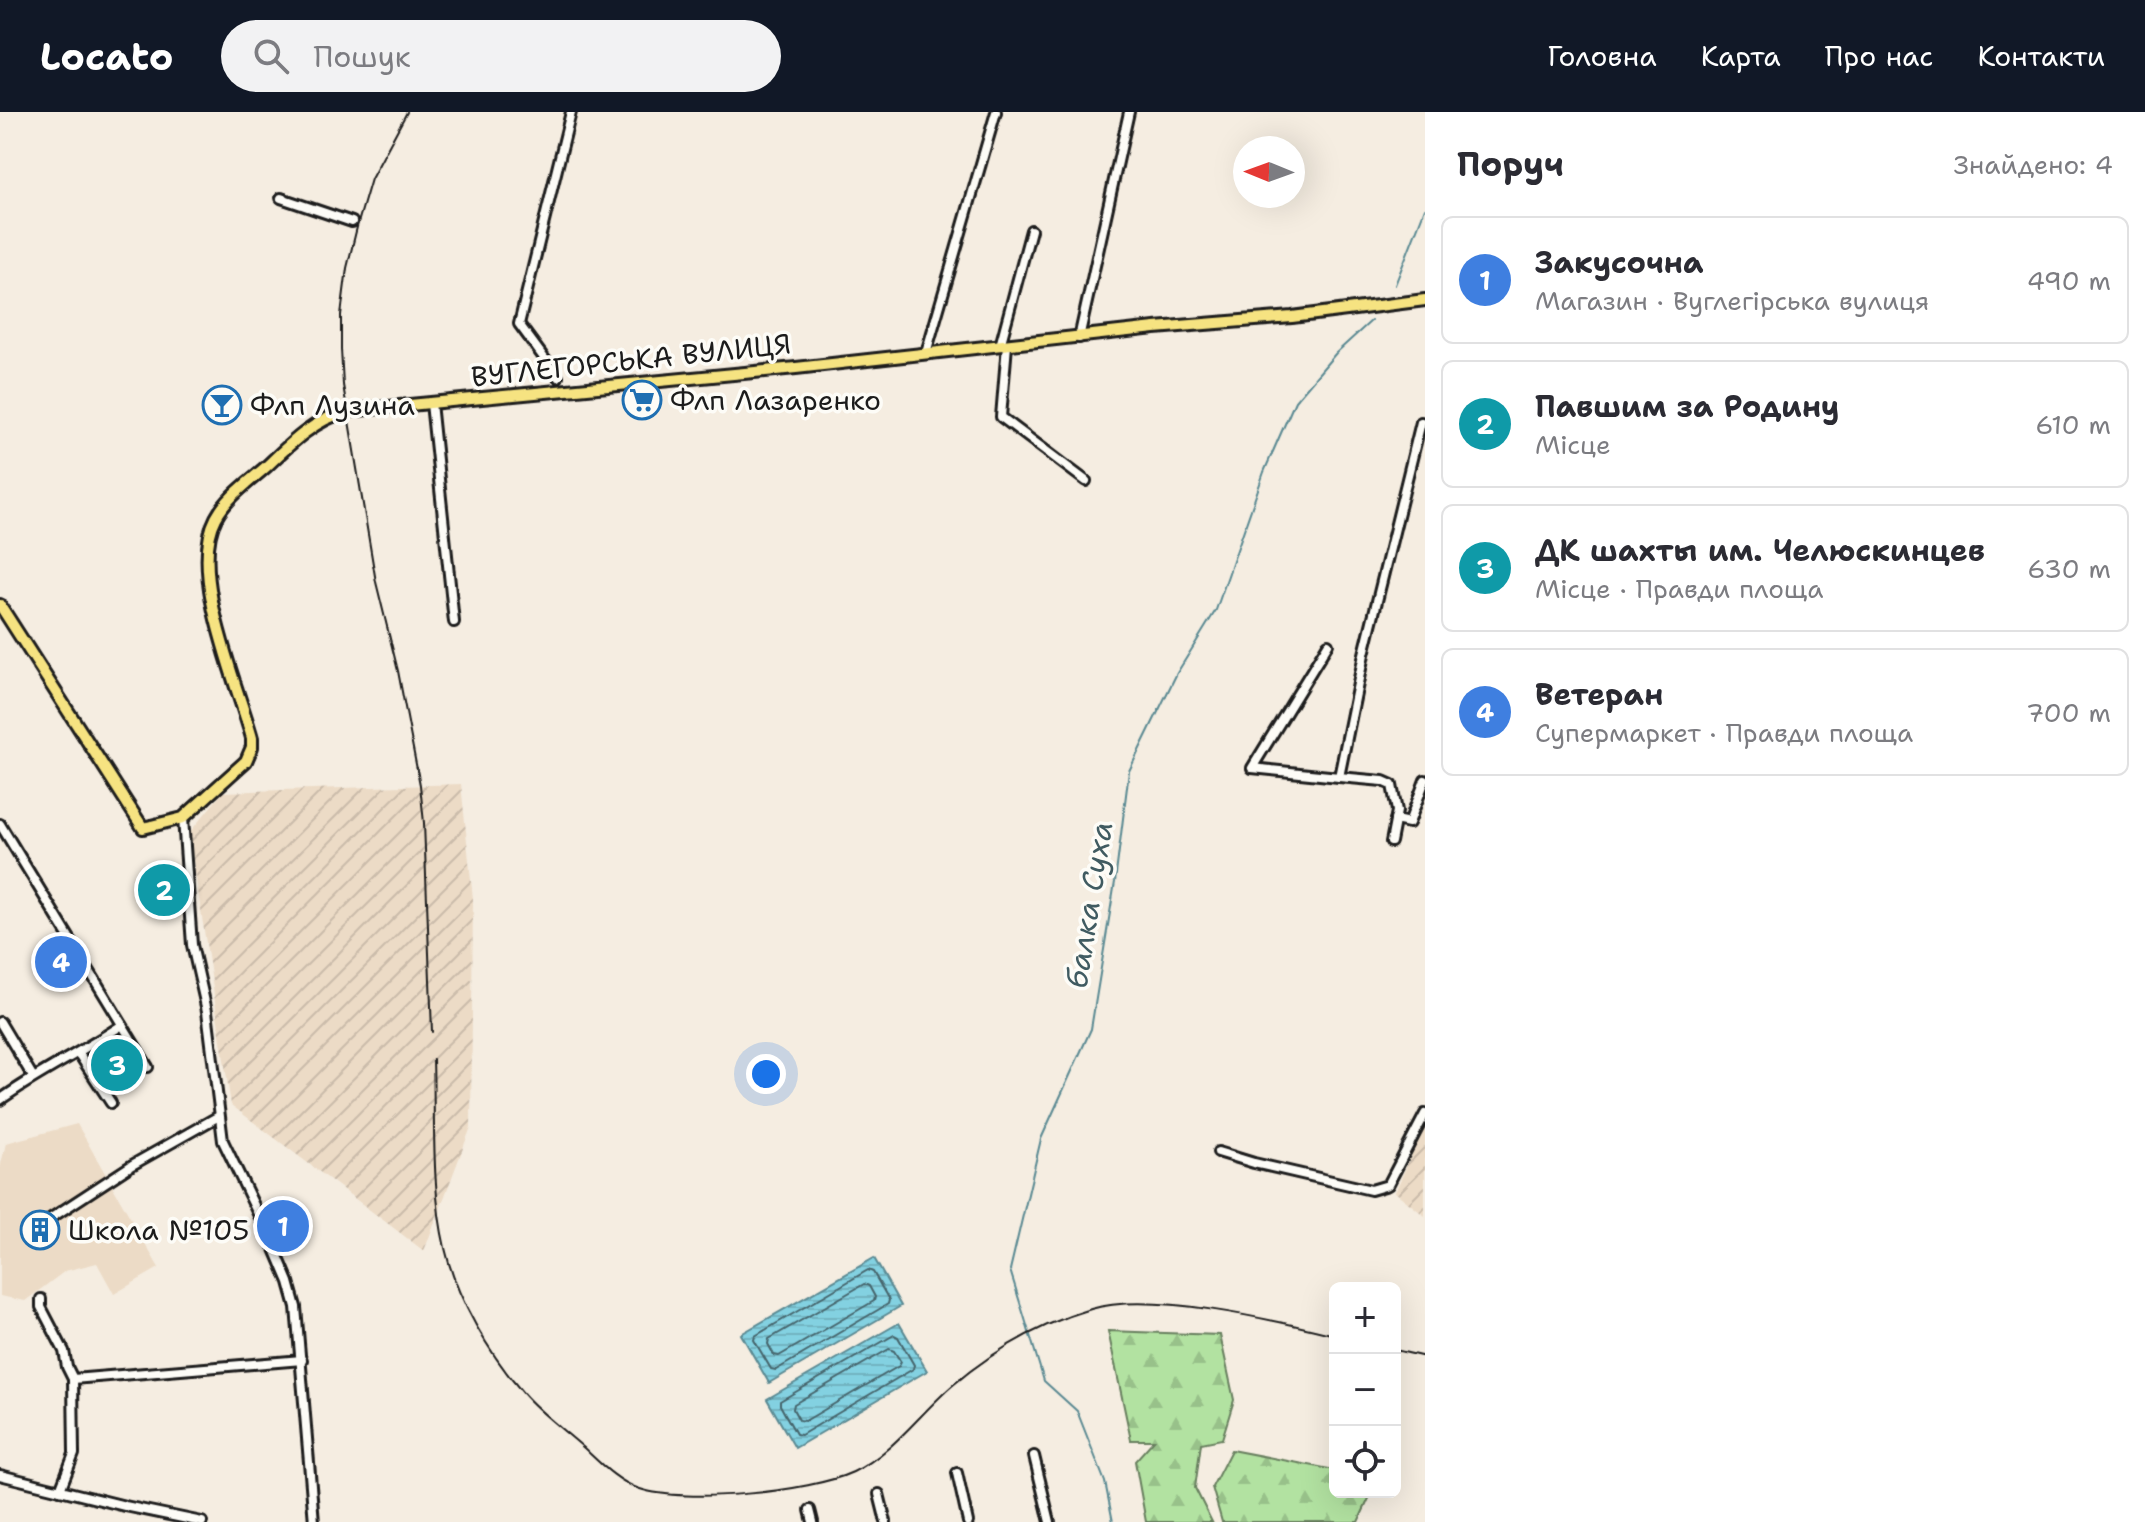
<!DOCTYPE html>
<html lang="uk">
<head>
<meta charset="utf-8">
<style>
  :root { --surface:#fff; --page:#f2f2f3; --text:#2b2b33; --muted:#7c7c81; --line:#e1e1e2; --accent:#111827 }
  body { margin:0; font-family:"Shantell Sans",sans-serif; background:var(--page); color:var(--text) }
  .controls { position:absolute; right:24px; bottom:24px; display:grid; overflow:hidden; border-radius:12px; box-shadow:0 8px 32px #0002 }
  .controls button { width:72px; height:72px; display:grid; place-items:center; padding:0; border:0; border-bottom:2px solid var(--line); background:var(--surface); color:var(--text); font:40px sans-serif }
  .compass { position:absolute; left:1233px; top:24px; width:72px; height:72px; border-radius:50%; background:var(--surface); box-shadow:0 8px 32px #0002; rotate:271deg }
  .you { position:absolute; left:766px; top:962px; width:28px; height:28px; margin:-20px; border:6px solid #fff; border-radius:50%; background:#1a73e8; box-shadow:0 0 0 12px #1a73e833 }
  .badge { display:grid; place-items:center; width:52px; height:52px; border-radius:50%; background:var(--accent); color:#fff; font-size:26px; font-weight:700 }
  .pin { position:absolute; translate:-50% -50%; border:4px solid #fff; box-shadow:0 2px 8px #0006 }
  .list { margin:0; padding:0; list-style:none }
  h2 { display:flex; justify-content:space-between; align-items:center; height:104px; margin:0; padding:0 32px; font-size:34px }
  h2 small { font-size:26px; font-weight:400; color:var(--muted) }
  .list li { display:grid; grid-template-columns:52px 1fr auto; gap:24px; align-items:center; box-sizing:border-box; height:128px; margin:0 16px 16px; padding:0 16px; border:2px solid var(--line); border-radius:12px }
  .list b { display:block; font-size:30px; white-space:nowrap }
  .list p { margin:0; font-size:26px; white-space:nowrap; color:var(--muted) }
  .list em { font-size:26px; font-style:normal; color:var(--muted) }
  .icon { flex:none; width:44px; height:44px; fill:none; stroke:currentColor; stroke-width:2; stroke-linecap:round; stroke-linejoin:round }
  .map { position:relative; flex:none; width:1425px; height:1410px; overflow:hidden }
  header { display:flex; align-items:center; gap:48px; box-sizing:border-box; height:112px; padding:0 40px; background:var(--accent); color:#fff }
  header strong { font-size:38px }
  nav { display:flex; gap:44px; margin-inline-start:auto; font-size:28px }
  .search { width:560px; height:72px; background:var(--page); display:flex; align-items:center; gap:20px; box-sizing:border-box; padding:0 28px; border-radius:44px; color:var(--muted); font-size:30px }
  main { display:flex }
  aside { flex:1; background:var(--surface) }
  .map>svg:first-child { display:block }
  .built { fill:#ecdbc6 }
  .industrial { fill:url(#industrial-furrows) }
  .forest { fill:url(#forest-firs); stroke:#677f5e; stroke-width:2 }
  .water { fill:url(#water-rules); stroke:#5a8992; stroke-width:2 }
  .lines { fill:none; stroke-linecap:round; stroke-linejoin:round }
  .shore { stroke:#45646b; stroke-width:2 }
  .stream { stroke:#5a8992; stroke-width:2 }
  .minor-casing { stroke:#1c1c1c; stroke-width:14 }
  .major-casing { stroke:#1c1c1c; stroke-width:16 }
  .minor { stroke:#fdfcf7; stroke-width:8 }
  .major { stroke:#f6e381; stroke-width:10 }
  .rail { stroke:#1c1c1c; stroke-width:2 }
  .labels { text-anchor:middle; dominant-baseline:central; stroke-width:7; stroke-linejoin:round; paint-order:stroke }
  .street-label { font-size:28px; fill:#1c1c1c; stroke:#fdfcf7 }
  .poi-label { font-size:28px; fill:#1c1c1c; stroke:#fdfcf7; text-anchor:start }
  .water-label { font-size:30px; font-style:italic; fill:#405b61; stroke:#fdfcf7 }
</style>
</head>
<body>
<header>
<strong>Locato</strong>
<div class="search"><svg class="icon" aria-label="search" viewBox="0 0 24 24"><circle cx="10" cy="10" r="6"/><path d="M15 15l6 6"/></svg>Пошук</div>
<nav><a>Головна</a><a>Карта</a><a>Про нас</a><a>Контакти</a></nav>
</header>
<main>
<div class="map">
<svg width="1425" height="1410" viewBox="0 0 1425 1410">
  <defs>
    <pattern id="industrial-furrows" width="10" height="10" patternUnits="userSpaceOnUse" patternTransform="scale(2)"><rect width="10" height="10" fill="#ecdbc6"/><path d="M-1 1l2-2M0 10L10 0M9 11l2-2" fill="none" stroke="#cabbaa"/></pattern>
    <pattern id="forest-firs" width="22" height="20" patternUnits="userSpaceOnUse" patternTransform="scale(2)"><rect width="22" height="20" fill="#b2e2a1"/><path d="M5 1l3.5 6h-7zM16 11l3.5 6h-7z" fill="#98c18a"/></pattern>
    <pattern id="water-rules" width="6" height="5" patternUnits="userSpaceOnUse" patternTransform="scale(2)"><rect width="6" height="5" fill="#83d1e1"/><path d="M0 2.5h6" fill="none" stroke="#71b3c0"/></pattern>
  </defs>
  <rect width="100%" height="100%" fill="#f5ede1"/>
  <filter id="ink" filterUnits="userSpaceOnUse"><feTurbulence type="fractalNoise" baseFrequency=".0125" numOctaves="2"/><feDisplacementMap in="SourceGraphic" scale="16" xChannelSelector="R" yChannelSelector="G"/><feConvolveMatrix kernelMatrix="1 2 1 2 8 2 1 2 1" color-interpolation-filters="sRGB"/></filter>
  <g filter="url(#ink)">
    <path class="built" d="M77 1012 159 1156 114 1182 97 1151 65 1159 25 1189 0 1184V1056L6 1031Z"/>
    <g class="industrial">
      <path d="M461 672 473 787 471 1015 424 1139 231 993 189 721 223 680Z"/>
      <path d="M1425 1013V1104L1395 1080Z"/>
    </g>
    <g class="forest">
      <path d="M1108 1219 1220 1223 1234 1288 1222 1327 1201 1331 1195 1376 1212 1410H1146L1135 1349 1154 1328H1131Z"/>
      <path d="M1231 1338 1335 1358V1380H1372L1358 1410H1222L1212 1375Z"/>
    </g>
    <g class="water">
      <path d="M874 1146 901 1194 769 1271 741 1222Z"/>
      <path d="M899 1211 927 1259 795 1336 767 1287Z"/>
    </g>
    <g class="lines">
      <g class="shore">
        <path d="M868 1158 873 1160 889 1188 888 1192 776 1258 771 1257 754 1228 755 1224Z"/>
        <path d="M864 1172 869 1174 875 1185 874 1189 779 1244 774 1243 768 1232 769 1227Z"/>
        <path d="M894 1223 898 1225 914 1253 913 1257 801 1323 796 1322 780 1293V1289Z"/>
        <path d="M889 1237 894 1239 901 1250 899 1254 805 1309 799 1308 793 1297 794 1292Z"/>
      </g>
      <g class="stream">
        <path d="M1395 173 1425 96"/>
        <path d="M1113 1410 1105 1370 1077 1299 1044 1269 1010 1158 1041 1027 1091 917 1115 770 1129 659 1177 561 1216 498 1264 360 1295 289 1336 241 1371 209"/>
      </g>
      <defs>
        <g id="minor">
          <path d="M281 86 352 110"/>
          <path d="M1079 226 1129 0"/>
          <path d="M1007 233 1001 305 1086 369"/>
          <path d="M1000 234 1031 118"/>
          <path d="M926 241 996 0"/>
          <path d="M558 265 519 212 571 0"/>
          <path d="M431 291 454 510"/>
          <path d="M1328 532 1252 656 1339 665"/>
          <path d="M183 706 192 833 207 899 223 1029 275 1137 289 1170 296 1195 314 1410"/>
          <path d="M1395 708 1409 711 1425 668"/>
          <path d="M0 712 148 955"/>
          <path d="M1391 730 1397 699 1392 673 1383 669 1339 665 1364 542 1421 310"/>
          <path d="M0 910 33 965"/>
          <path d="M79 942 111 991"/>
          <path d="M0 988C39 960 82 940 122 913"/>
          <path d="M1218 1040 1254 1051 1371 1078 1388 1073 1425 1002"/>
          <path d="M51 1106 132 1053 219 1004"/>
          <path d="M41 1187V1195L64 1239 67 1255 73 1267"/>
          <path d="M73 1267 302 1248"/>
          <path d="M1034 1344 1050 1410"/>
          <path d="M957 1361 968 1410"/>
          <path d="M0 1363 125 1394 202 1410"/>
          <path d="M60 1378 74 1342 73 1267"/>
          <path d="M879 1382 886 1410"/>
          <path d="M810 1398 813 1410"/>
        </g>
        <path id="major" d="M0 493 143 716 183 706 246 649 252 635V626C237 571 188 459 216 406 227 385 249 370 267 354 291 331 314 308 347 299L796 256 1155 216 1292 205 1425 188"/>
      </defs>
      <use href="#minor" class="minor-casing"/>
      <use href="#major" class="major-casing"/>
      <use href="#minor" class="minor"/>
      <use href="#major" class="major"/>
      <g class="rail">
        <path d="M407 0 371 67 358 111 347 156 341 203V237L343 273 376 470 398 559 420 673 424 711 432 920"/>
        <path d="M433 947C435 1009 431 1076 445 1136 456 1186 490 1243 523 1281 540 1301 564 1318 584 1336 600 1351 618 1370 640 1377 685 1392 810 1380 853 1360 893 1341 919 1302 953 1273 993 1239 1040 1212 1091 1197 1150 1179 1274 1208 1335 1223"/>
        <path d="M1395 1238 1425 1245"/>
      </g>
    </g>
  </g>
  <defs>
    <symbol id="supermarket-ring" viewBox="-11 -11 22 22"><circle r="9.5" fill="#fdfcf7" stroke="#1f6fb2" stroke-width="1.5"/><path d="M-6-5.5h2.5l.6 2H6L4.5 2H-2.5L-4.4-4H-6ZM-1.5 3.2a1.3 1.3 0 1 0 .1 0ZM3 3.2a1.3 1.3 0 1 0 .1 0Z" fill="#1f6fb2"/></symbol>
    <symbol id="bar-ring" viewBox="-11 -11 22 22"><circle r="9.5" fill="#fdfcf7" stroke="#1f6fb2" stroke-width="1.5"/><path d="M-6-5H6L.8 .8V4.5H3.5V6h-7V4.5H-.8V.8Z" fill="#1f6fb2"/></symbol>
    <symbol id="building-ring" viewBox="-11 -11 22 22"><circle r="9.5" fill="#fdfcf7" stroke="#1f6fb2" stroke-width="1.5"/><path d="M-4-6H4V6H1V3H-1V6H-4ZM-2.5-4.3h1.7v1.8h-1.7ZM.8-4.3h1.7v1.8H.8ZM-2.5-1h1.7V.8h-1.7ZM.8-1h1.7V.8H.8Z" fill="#1f6fb2"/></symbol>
  </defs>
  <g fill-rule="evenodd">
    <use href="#supermarket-ring" x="620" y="266" width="44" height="44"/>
    <use href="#bar-ring" x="200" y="271" width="44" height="44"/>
    <use href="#building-ring" x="18" y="1096" width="44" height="44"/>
  </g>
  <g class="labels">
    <g class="street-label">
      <text transform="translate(631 248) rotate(-6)">ВУГЛЕГОРСЬКА ВУЛИЦЯ</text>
    </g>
    <g class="poi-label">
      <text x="670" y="288">Флп Лазаренко</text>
      <text x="250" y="293">Флп Лузина</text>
      <text x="68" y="1118">Школа №105</text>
    </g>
    <g class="water-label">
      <text transform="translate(1089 793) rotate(-81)">балка Суха</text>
    </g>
  </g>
</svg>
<div class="controls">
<button>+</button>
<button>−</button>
<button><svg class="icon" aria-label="locate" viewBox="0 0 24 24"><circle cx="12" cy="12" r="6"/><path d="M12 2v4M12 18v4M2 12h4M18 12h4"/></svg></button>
</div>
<svg class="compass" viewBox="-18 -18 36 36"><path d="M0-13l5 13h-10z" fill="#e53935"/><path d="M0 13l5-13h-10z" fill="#7c7c81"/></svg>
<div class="you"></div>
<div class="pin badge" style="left:283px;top:1114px;background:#3f7fe0">1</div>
<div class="pin badge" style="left:164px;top:778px;background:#0f9aa8">2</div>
<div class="pin badge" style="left:117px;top:953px;background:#0f9aa8">3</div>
<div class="pin badge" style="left:61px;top:850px;background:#3f7fe0">4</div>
</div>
<aside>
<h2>Поруч<small>Знайдено: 4</small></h2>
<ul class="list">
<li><span class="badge" style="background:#3f7fe0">1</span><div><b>Закусочна</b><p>Магазин · Вуглегірська вулиця</p></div><em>490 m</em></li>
<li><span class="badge" style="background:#0f9aa8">2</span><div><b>Павшим за Родину</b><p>Місце</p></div><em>610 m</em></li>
<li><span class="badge" style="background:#0f9aa8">3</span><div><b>ДК шахты им. Челюскинцев</b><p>Місце · Правди площа</p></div><em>630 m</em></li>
<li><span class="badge" style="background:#3f7fe0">4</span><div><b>Ветеран</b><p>Супермаркет · Правди площа</p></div><em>700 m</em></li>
</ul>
</aside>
</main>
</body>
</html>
